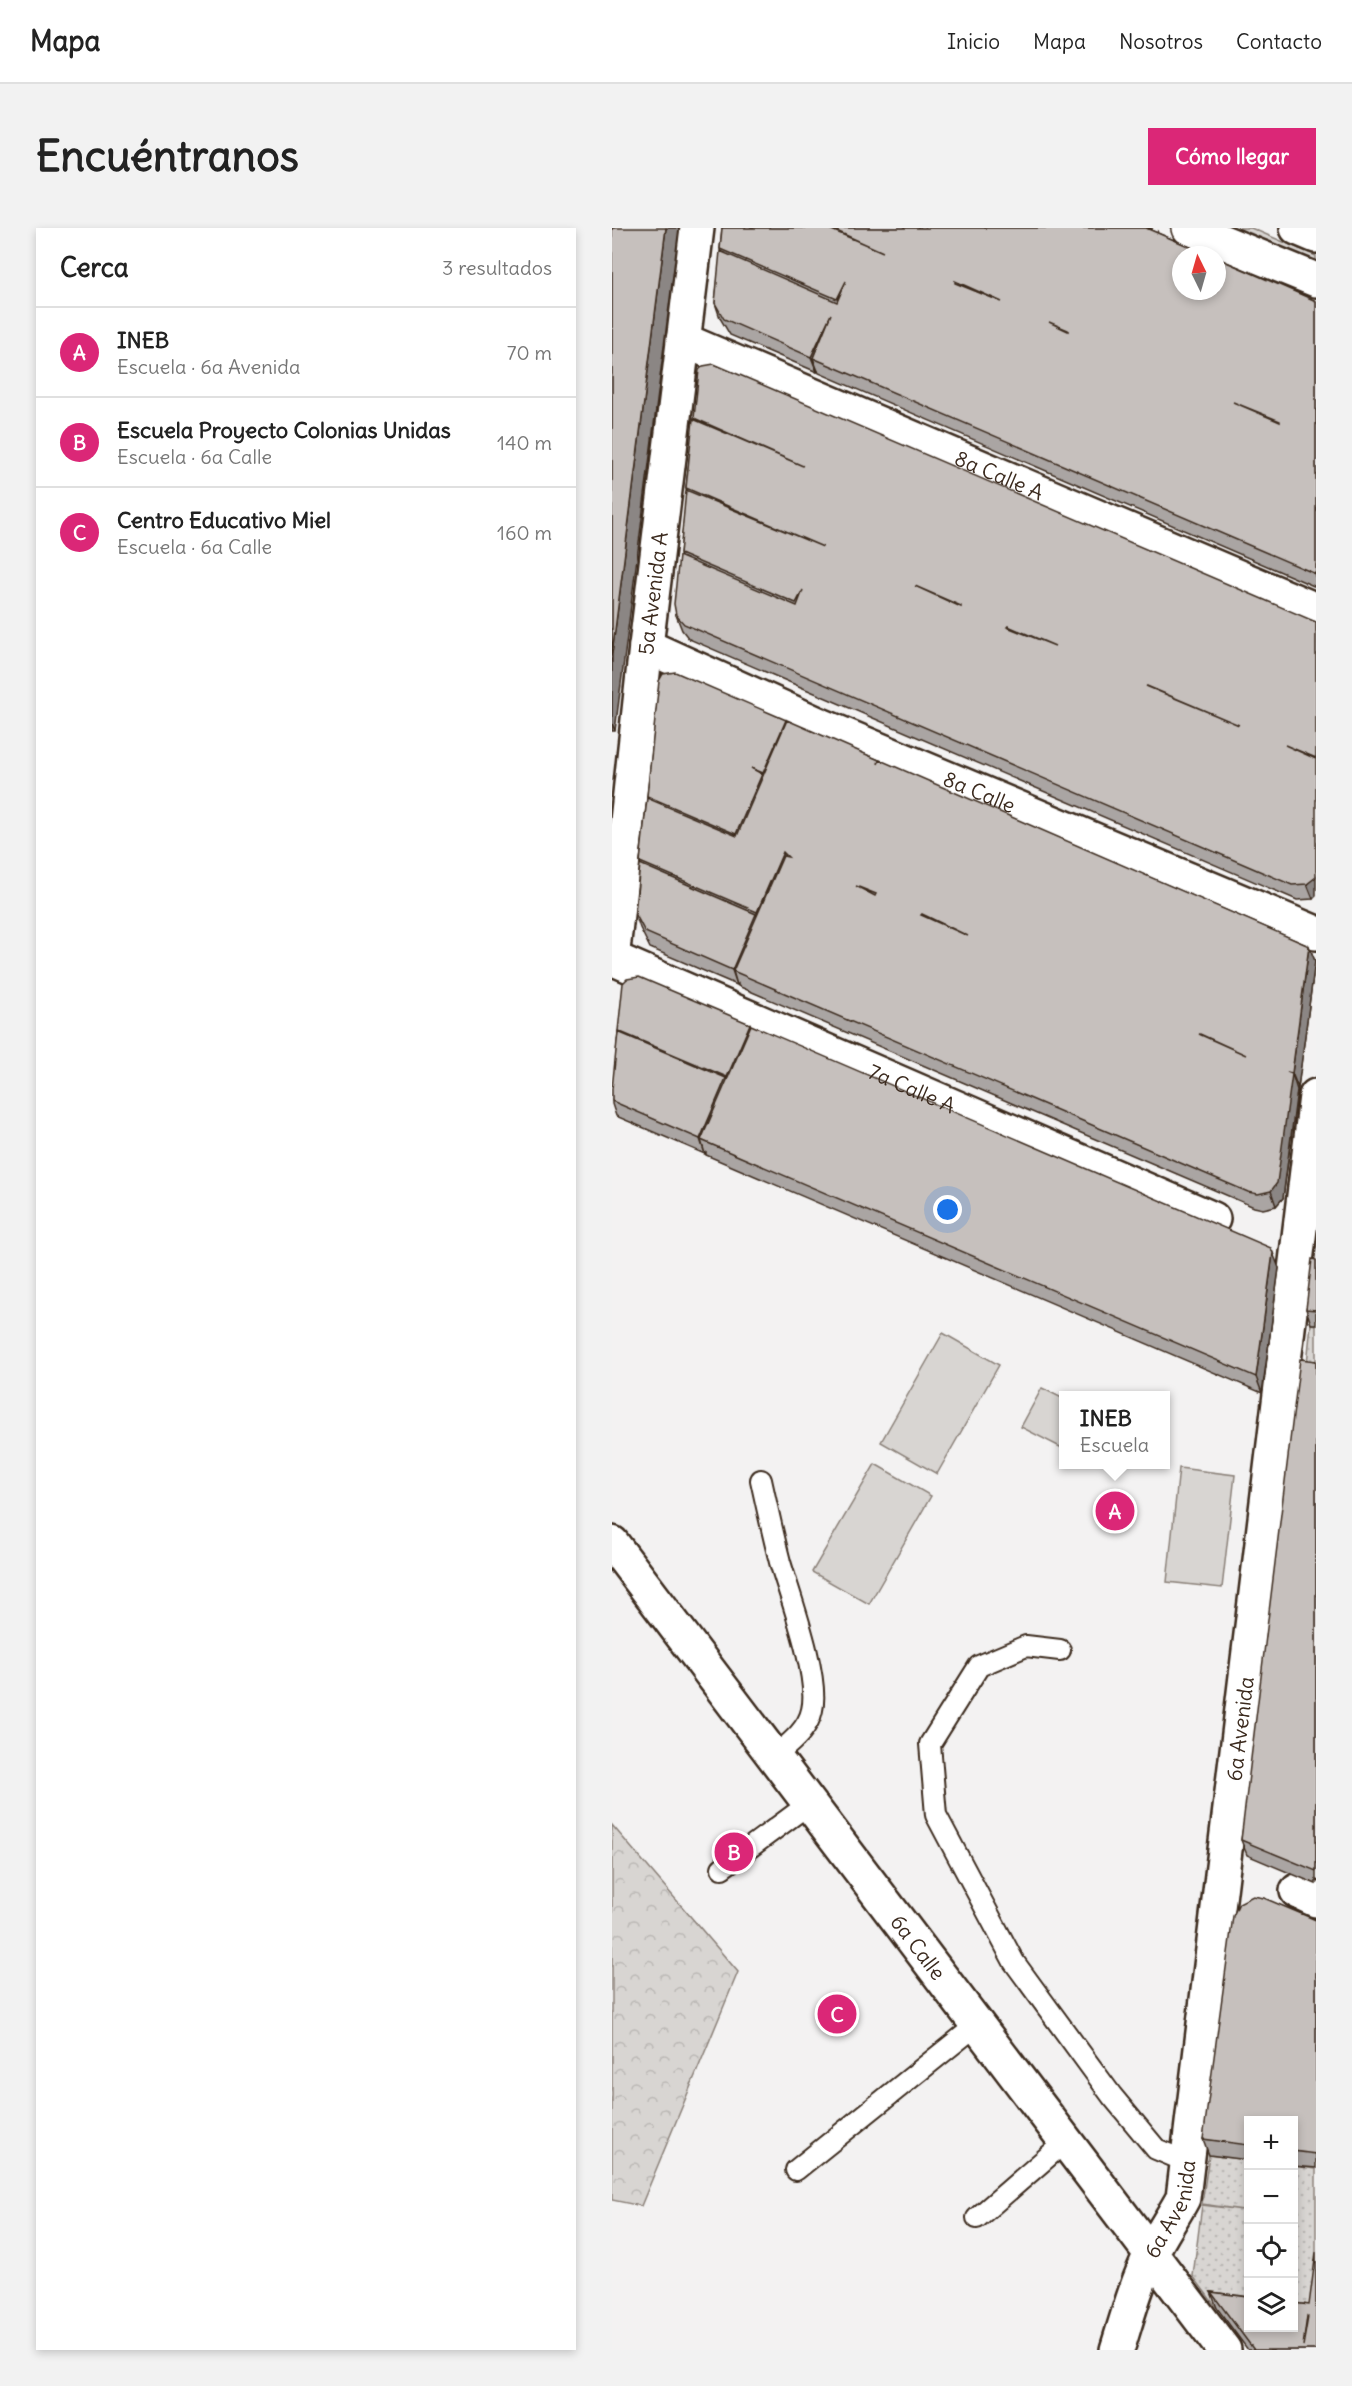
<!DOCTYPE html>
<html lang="es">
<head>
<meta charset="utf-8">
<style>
  :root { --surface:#fff; --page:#f2f2f2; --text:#222; --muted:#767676; --line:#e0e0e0; --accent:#db2777 }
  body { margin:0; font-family:Delius,sans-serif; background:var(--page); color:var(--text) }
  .controls { position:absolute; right:18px; bottom:18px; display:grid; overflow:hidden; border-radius:0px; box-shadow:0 3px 9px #0003 }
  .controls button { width:54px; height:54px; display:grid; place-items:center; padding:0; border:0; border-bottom:2px solid var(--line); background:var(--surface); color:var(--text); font:30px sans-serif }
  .compass { position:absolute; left:560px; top:18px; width:54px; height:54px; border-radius:50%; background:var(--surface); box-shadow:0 3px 9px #0003; rotate:355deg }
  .you { position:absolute; left:336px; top:982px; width:21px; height:21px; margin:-15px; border:4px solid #fff; border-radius:50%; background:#1a73e8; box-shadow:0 0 0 9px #1a73e833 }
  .badge { display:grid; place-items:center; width:39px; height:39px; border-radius:50%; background:var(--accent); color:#fff; font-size:20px; font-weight:700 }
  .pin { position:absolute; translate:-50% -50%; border:3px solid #fff; box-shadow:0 2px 6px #0006 }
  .popup { position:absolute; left:447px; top:1163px; width:111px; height:78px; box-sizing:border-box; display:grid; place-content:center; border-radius:0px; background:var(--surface); filter:drop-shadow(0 2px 4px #0005); font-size:20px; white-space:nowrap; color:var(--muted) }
  .popup b { font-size:22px; color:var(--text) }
  .popup::after { content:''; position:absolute; left:50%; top:100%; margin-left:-12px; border:12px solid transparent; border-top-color:var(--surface) }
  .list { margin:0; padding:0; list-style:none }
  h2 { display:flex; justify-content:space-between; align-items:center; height:78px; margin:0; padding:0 24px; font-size:26px }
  h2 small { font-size:20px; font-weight:400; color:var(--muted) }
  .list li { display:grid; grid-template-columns:39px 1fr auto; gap:18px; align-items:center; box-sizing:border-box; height:90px; padding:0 24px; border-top:2px solid var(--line) }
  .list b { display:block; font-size:22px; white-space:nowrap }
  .list p { margin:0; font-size:20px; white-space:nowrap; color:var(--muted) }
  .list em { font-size:20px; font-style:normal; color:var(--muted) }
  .icon { flex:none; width:33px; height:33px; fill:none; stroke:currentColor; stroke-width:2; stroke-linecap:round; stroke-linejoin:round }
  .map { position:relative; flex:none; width:704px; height:2122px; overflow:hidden; border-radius:0px }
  header { display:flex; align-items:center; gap:36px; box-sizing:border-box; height:84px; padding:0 30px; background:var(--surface); border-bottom:2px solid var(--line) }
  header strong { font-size:28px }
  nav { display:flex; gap:33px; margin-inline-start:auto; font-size:21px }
  .intro { display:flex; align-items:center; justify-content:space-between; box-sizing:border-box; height:144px; padding:0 36px }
  h1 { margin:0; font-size:42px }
  .button { padding:15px 27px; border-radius:0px; background:var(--accent); color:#fff; font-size:21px; font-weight:700 }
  main { display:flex; gap:36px; padding:0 36px }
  aside { flex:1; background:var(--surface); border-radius:0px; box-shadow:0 3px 9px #0003 }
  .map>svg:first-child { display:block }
  .grass { fill:url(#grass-dots); stroke:#8a8078; stroke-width:1.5 }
  .park { fill:url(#park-crowns); stroke:#8a8078; stroke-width:1.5 }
  .pitch { fill:#d8d5d2; stroke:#8a8078; stroke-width:1.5 }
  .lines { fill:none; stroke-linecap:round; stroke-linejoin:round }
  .lane-casing { stroke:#3b2a1e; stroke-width:24 }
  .street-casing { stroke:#3b2a1e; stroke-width:38 }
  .secondary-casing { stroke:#3b2a1e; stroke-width:38 }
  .path { stroke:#3b2a1e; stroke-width:4; stroke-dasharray:6 4.5; stroke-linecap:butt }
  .lane { stroke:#fff; stroke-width:20 }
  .street { stroke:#fff; stroke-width:33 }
  .secondary { stroke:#fff; stroke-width:33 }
  .wall { fill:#aaa5a3; stroke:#3b2a1e; stroke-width:1.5 }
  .shaded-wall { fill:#8b8684; stroke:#3b2a1e; stroke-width:1.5 }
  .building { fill:#c6c0bd; stroke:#3b2a1e; stroke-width:1.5; fill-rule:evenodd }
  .labels { text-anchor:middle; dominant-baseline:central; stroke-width:4.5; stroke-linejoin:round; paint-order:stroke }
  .street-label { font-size:21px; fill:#3b2a1e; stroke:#fff }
</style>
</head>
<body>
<header>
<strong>Mapa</strong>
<nav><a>Inicio</a><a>Mapa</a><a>Nosotros</a><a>Contacto</a></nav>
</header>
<div class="intro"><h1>Encuéntranos</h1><a class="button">Cómo llegar</a></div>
<main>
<aside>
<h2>Cerca<small>3 resultados</small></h2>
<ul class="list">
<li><span class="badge">A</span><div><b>INEB</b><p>Escuela · 6a Avenida</p></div><em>70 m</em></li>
<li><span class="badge">B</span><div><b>Escuela Proyecto Colonias Unidas</b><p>Escuela · 6a Calle</p></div><em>140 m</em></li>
<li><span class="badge">C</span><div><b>Centro Educativo Miel</b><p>Escuela · 6a Calle</p></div><em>160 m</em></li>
</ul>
</aside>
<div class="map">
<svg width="704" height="2122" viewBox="0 0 704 2122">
  <defs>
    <pattern id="grass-dots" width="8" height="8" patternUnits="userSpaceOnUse" patternTransform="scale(1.5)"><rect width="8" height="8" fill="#d8d5d2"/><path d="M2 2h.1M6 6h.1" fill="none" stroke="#bab7b4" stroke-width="1.8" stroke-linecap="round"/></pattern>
    <pattern id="park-crowns" width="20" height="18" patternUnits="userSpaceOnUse" patternTransform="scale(1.5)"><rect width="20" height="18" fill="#d8d5d2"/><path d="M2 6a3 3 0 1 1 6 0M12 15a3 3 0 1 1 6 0" fill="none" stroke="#bab7b4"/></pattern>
  </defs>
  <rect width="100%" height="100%" fill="#f3f2f2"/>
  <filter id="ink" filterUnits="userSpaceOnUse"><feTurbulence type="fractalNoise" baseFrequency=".0167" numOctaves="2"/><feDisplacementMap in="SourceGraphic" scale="12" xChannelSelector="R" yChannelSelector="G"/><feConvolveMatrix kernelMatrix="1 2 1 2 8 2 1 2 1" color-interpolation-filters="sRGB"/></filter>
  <g filter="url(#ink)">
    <g class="grass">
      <path d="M699 1096 704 1097V1147L694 1146Z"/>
      <path d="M597 1927 636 1932V2083L604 2079 581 2048 590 1977 631 1982 590 1976Z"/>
      <path d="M682 1938 704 1941V2077L702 2092 682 2089Z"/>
    </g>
    <g class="park">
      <path d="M603 0H639L704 28V43Z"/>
      <path d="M0 1597 126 1744 29 1978 0 1972Z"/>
    </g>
    <g class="pitch">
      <path d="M331 1105 387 1137 325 1246 269 1214Z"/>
      <path d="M430 1160 452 1171V1221L409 1199Z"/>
      <path d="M263 1236 319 1268 257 1376 200 1344Z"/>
      <path d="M567 1240 623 1247 610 1360 555 1354Z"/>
    </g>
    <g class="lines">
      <defs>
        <g id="lane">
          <path d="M149 1252C155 1279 161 1307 168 1334 178 1368 208 1449 200 1482 196 1502 177 1516 163 1528"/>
          <path d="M448 1422 414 1418 367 1438 318 1516 324 1587 402 1734 500 1868 544 1921 575 1934"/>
          <path d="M110 1640 198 1575"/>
          <path d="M184 1942 366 1796"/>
          <path d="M365 1990 454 1913"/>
        </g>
        <g id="street">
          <path id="s1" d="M71 112 704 382"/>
          <path id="s2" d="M34 418 206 496 704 705"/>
          <path id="s3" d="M0 730 601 991"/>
          <path d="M685 1663 704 1672"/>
        </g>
        <g id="secondary">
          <path d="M577 0 704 52"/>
          <path d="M685 0 704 8"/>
          <path id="s4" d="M0 732 34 418 85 0"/>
          <path id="s5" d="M0 1315 612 2122"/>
          <path id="s6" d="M505 2122C515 2090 524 2056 539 2026 548 2007 561 1989 571 1970L704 868"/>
        </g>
      </defs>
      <use href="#lane" class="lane-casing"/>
      <use href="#street" class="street-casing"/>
      <use href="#secondary" class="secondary-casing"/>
      <path class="path" d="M535 0 546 4"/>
      <use href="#lane" class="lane"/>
      <use href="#street" class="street"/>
      <use href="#secondary" class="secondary"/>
    </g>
    <g class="wall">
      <path d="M0 0 3 503H0Z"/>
      <path d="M110 0H534L704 73V359L207 145 206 143 205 144 118 107 108 90 103 75 109 24 108 21Z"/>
      <path d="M82 190 704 394 701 671 685 672 77 411 70 402 64 387 69 329 68 326 75 262 74 260Z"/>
      <path d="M174 492 175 494 267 532V533L697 718 703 733 671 970 664 978 651 981 642 979 126 758V756L125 757 38 720 28 700 23 685 29 637 28 634 36 570 35 568Z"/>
      <path d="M138 796V798L667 1040 650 1165 94 927V925L93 926 4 888 0 876V873L6 804V803Z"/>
      <path d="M704 1032V1096H699L694 1081Z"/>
      <path d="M704 1133V1656L635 1627 629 1612Z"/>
      <path d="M704 1692V1940L681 1938V1893H636V1932L597 1927 591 1911Z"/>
      <path d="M599 2064 697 2077 704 2122H636L605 2080Z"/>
    </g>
    <g class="shaded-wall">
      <path d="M54 0H67L3 503 0 495V426Z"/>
      <path d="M219 86 201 130 206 143 205 144 199 129Z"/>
      <path d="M174 492 180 507 156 560 151 545Z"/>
      <path d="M150 546 156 561 130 622 124 606Z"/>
      <path d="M171 624 177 640 151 699 145 684Z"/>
      <path d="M704 648V668L701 671 695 656Z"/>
      <path d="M144 686 150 701 121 743 125 757 120 742Z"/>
      <path d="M697 718 703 733 686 860 680 845Z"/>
      <path d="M138 796 143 812 120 865 115 849Z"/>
      <path d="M680 846 685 862 671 970 664 978 659 963Z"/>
      <path d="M114 850 120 866 89 912 93 926 88 911Z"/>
      <path d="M661 1025 667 1040 650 1165 644 1149Z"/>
    </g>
    <g class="building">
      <path d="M0 0H54L0 426Z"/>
      <path d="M110 0H215L271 24 218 0H534L597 27H569V63H605V30L704 73V346L201 130 219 86 199 129 112 91 103 75 108 23 225 74 234 53 225 71 108 21ZM343 53 390 74 343 55ZM437 94 456 102V103ZM621 174 668 193V194Z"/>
      <path d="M102 136 704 394V530L673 517 704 531V649L695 656 680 657 72 396 64 387 62 376 67 328 185 378 191 362 184 375 68 326 74 262 211 319 74 260 81 191 191 238 82 190 87 142 91 138ZM303 358 349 378V379ZM396 398 443 418 395 399ZM534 458H535L627 497Z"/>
      <path d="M63 444 174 492 151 545 139 540 150 546 124 606 35 568 47 453 51 446Z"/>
      <path d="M175 492 267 532 266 536 268 532 697 718 680 845 675 844 680 846 665 955 659 963 646 966 636 964 121 743 171 628 176 629 171 624 145 684 28 634 35 570 125 608ZM244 658 264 666 263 668ZM310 686 356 708 309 687ZM587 806H588L634 827Z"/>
      <path d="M28 636 144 686 120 742 33 704 23 685Z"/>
      <path d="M27 749 138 796 115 849 6 803 11 755 15 751Z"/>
      <path d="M139 797 659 1020 661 1025 644 1149 89 912Z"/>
      <path d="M6 804 114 850 88 911 0 873V861Z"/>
      <path d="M700 1031 704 1032V1082L694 1081Z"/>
      <path d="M688 1131 704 1133V1643L629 1612Z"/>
      <path d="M641 1668 652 1670 704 1692V1926L681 1923V1893H636V1917L591 1911 621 1688 627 1675Z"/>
      <path d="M704 2024V2122H642L599 2064 636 2069V2100H681V2075L697 2077ZM695 2088 696 2089 691 2118Z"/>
    </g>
  </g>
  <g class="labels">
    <g class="street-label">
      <text stroke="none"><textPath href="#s1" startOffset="344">8a Calle A</textPath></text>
      <text stroke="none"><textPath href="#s4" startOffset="369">5a Avenida A</textPath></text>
      <text stroke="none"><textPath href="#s2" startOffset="364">8a Calle</textPath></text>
      <text stroke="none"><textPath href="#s3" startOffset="327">7a Calle A</textPath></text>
      <text stroke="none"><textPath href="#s6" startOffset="639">6a Avenida</textPath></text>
      <text stroke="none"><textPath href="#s5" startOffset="507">6a Calle</textPath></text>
      <text stroke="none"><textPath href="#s6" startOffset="152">6a Avenida</textPath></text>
    </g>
  </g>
</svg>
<div class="controls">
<button>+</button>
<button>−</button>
<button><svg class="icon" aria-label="locate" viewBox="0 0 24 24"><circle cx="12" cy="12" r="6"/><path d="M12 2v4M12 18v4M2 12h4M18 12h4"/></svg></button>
<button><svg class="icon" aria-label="layers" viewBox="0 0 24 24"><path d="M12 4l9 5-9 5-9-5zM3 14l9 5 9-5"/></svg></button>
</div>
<svg class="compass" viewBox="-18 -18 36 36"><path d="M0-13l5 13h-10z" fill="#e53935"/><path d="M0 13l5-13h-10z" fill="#767676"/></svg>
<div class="you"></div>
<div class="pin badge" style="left:503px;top:1283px">A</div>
<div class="popup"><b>INEB</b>Escuela</div>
<div class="pin badge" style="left:122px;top:1624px">B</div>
<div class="pin badge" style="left:225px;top:1786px">C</div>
</div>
</main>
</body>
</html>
